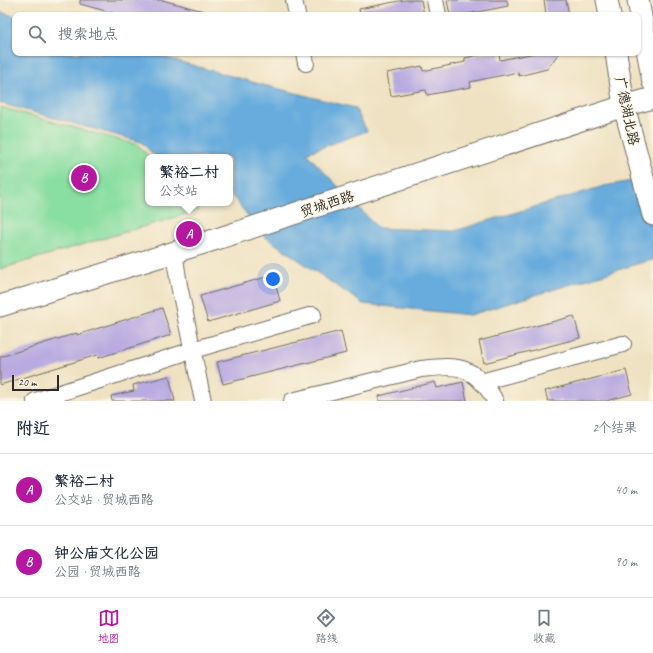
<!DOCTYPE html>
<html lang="zh">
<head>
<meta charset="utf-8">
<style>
  :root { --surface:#fff; --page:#f2f2f3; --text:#1f2937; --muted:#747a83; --line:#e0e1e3; --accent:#b5179e }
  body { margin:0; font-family:Caveat,"LXGW WenKai TC",sans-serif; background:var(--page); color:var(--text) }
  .scale { position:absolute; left:12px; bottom:10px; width:47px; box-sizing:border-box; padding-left:4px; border:2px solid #2b2b2b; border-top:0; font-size:11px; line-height:14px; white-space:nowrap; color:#2b2b2b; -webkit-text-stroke:3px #fcf5e5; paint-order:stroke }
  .you { position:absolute; left:273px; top:279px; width:14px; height:14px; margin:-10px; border:3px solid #fff; border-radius:50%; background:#1a73e8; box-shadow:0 0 0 6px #1a73e833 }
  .badge { display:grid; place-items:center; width:26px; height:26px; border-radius:50%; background:var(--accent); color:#fff; font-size:13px; font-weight:700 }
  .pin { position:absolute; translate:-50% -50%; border:2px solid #fff; box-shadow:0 1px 4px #0006 }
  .popup { position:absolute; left:145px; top:154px; width:88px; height:52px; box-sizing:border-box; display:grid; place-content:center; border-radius:8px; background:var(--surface); filter:drop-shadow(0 1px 3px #0005); font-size:13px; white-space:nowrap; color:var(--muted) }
  .popup b { font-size:15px; color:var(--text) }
  .popup::after { content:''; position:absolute; left:50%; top:100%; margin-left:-8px; border:8px solid transparent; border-top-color:var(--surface) }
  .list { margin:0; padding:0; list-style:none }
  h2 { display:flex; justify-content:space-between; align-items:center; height:52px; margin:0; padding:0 16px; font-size:17px }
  h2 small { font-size:13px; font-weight:400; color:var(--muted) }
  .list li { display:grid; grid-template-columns:26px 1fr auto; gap:12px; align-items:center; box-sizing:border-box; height:72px; padding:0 16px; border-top:1px solid var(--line) }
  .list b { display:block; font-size:15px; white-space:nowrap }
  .list p { margin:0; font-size:13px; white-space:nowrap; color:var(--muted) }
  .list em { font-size:13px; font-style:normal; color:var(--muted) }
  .icon { flex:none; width:22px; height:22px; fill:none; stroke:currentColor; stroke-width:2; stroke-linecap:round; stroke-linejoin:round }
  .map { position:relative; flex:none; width:653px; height:401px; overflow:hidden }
  .search { position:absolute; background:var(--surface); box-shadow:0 1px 3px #0004; left:12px; right:12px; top:12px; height:44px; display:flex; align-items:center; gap:10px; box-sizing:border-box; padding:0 14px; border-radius:8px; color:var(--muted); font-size:15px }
  .sheet { height:196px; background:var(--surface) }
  nav { display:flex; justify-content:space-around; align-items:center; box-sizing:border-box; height:56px; border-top:1px solid var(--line); background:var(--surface); font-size:11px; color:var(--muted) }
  nav a { display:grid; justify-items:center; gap:2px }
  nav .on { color:var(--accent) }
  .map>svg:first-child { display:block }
  .green { fill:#89dea1; stroke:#5a8466 }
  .water { fill:#68acdd; stroke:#4a6c84 }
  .building { fill:#b9abe0 }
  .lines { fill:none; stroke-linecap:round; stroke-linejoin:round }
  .minor-casing { stroke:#706b60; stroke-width:18 }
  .major-casing { stroke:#706b60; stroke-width:23 }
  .minor { stroke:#fff; stroke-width:16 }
  .major { stroke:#fff; stroke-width:21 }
  .labels { text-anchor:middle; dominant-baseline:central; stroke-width:3; stroke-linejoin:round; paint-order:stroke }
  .street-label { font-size:14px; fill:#2b2b2b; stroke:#fcf5e5 }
</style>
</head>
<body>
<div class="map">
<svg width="653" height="401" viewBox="0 0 653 401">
  <rect width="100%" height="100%" fill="#fcf5e5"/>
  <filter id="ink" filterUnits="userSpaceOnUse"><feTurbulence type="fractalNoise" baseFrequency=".025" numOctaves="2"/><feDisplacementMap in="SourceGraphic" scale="8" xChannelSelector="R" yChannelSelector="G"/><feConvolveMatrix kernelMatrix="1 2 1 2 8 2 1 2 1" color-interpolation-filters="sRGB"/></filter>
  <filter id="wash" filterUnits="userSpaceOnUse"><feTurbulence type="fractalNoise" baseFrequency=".012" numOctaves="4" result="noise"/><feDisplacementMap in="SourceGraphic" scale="16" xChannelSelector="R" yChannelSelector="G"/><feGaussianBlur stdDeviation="0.9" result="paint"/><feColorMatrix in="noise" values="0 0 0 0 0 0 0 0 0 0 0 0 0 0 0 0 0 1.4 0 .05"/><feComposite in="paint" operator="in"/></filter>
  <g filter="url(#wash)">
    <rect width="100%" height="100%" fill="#efe2c2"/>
    <path class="green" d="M0 107 138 145 149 157H148V203H193L200 210 0 269Z"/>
    <path class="water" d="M0 12 15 16V53H149L256 83 355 108 367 131 306 153 378 228 454 231 604 186 653 177V260L647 261 470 315 363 304 264 236 230 193V157H156L141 142 0 103Z"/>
    <g id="blocks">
      <g class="building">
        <path d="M80 0H162L203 11 202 15H120L80 4Z"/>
        <path d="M404 0H421L424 15H360L359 9Z"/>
        <path d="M447 0H507L508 6 462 15H450Z"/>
        <path d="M544 0H566L569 15H546Z"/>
        <path d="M487 53H499L500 60 535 53H559L547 69 519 76 518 72 470 82 471 87 427 95 426 90 391 96 387 73 422 66 423 71 465 62V58Z"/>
        <path d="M273 275 280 301 208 322 200 296Z"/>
        <path d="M162 308 171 335 98 358 97 355 0 385V357L77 333V335Z"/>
        <path d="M574 316 580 338 484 363 479 341Z"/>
        <path d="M341 331 346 353 223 384 217 362Z"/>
        <path d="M626 370 632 394 606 401H548L545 391Z"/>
        <path d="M169 376 175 401H112L111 396 134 391 133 385Z"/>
        <path d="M435 382 437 388 463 382 467 401H379V396Z"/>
      </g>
    </g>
  </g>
  <g filter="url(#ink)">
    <use href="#blocks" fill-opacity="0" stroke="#706b60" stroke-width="1"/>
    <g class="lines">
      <defs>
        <g id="minor">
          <path d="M294 0 297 15"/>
          <path d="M435 0 438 15"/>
          <path d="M304 53 306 63"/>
          <path d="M174 252 179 285 203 401"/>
          <path d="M481 382 623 344"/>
          <path d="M35 401 193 350 313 315"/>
          <path d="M292 401 421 369C433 368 451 365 462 369 476 373 489 388 495 401"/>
        </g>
        <g id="major">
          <path d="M607 0 610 15"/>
          <path d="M638 0 653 82"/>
          <path d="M616 53 624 106 653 215"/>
          <path d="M0 306 220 238 624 106 653 98"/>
        </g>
      </defs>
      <use href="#minor" class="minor-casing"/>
      <use href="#major" class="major-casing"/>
      <use href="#minor" class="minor"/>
      <use href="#major" class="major"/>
    </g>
  </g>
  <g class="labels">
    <g class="street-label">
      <text transform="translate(627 111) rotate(78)">广德湖北路</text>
      <text transform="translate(327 204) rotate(-18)">贸城西路</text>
    </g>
  </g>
</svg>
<div class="scale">20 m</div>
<div class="you"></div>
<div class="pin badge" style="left:189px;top:234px">A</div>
<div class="popup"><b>繁裕二村</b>公交站</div>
<div class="pin badge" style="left:84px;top:178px">B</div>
<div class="search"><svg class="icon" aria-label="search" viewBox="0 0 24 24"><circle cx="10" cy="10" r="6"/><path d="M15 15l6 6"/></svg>搜索地点</div>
</div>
<section class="sheet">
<h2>附近<small>2个结果</small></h2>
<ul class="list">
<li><span class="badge">A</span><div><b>繁裕二村</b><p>公交站 · 贸城西路</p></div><em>40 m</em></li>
<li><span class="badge">B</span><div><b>钟公庙文化公园</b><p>公园 · 贸城西路</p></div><em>90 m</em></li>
</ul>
</section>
<nav>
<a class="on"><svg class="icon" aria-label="map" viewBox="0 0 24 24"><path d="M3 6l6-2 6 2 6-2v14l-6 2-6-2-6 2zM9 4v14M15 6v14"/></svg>地图</a>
<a><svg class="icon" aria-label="directions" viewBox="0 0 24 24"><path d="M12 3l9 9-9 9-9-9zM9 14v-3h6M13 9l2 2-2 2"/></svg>路线</a>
<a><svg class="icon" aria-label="saved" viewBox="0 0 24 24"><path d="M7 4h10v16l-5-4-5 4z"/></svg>收藏</a>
</nav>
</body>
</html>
